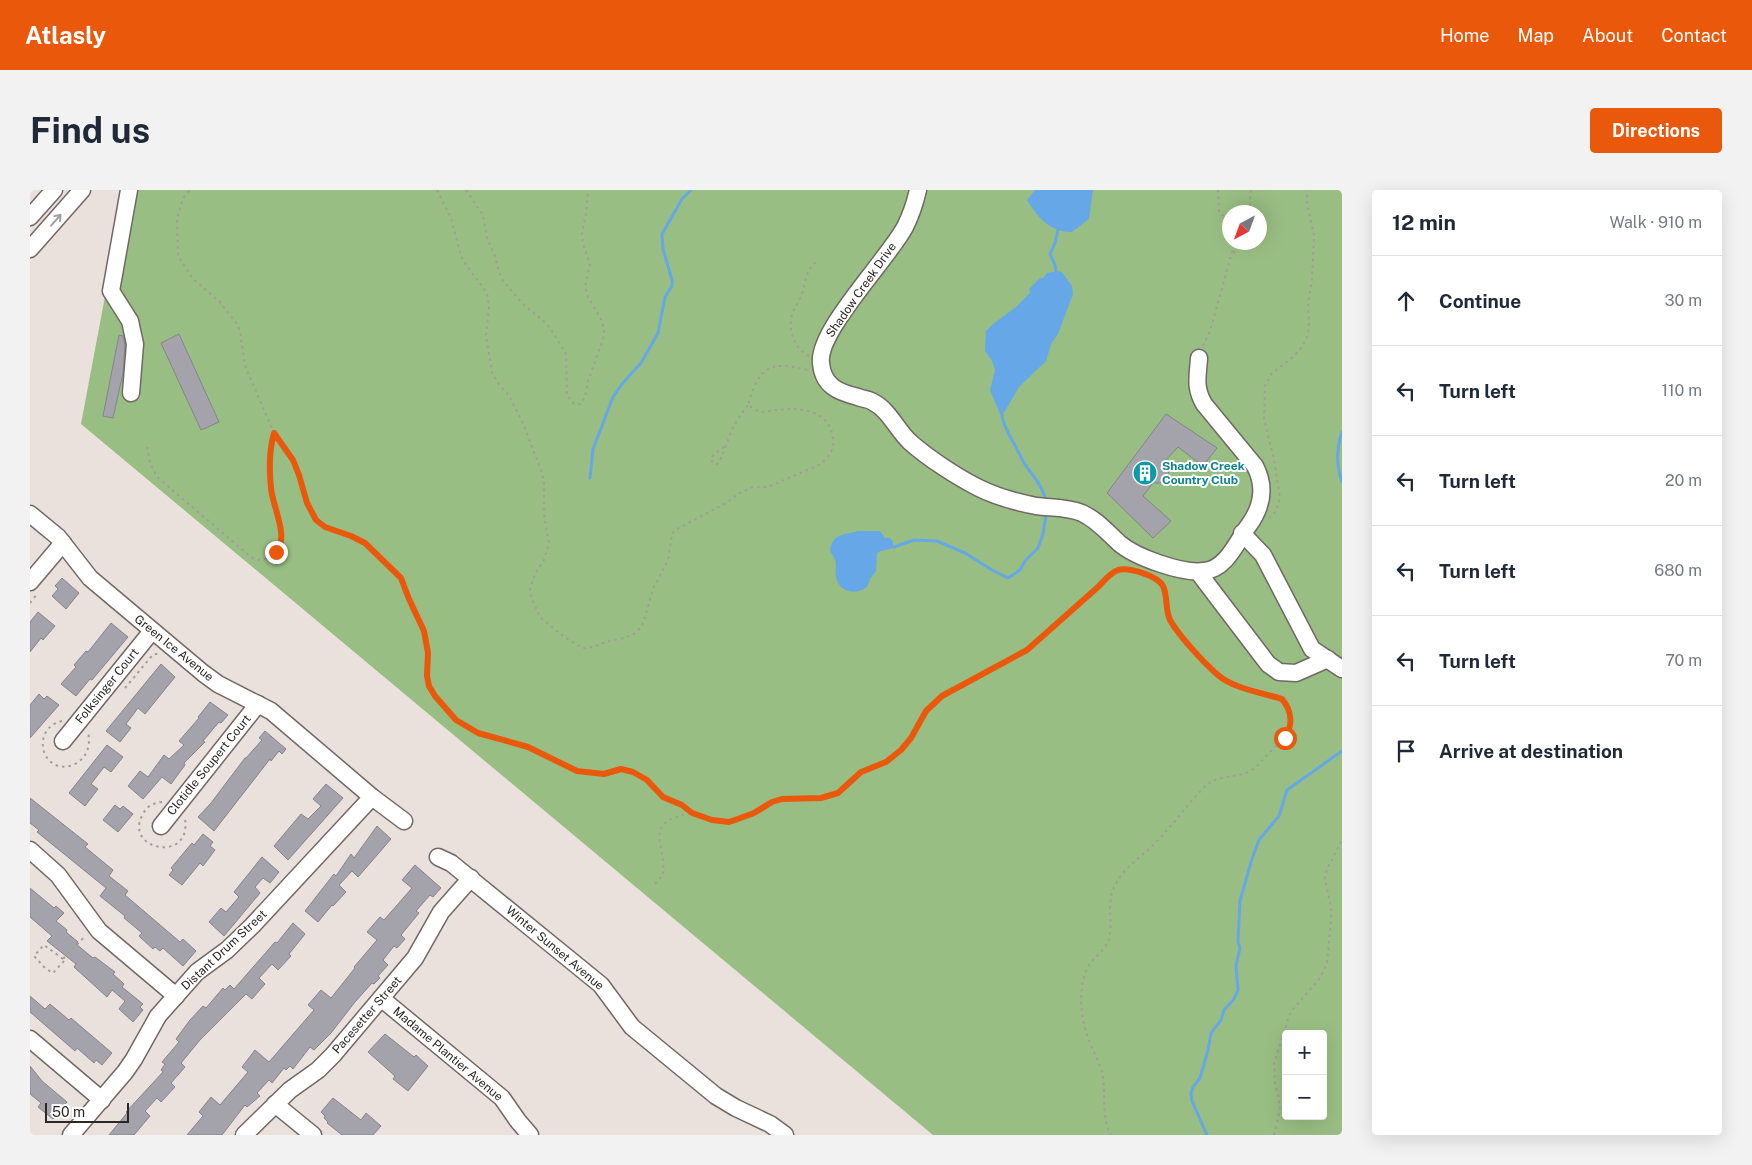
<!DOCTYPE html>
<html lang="en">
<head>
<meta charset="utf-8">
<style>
  :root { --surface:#fff; --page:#f2f2f3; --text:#1f2937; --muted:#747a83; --line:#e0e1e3; --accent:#ea580c }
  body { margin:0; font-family:"Public Sans",sans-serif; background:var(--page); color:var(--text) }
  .controls { position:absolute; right:15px; bottom:15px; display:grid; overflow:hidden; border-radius:5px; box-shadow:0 5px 20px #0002 }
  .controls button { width:45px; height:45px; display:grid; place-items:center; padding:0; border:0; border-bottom:1px solid var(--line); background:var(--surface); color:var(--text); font:25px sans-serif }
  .compass { position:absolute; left:1192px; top:15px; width:45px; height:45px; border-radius:50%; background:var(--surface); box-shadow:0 5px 20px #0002; rotate:221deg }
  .scale { position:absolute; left:15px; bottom:12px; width:84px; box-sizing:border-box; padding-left:5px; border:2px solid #2b2725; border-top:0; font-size:14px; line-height:18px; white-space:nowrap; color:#2b2725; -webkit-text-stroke:4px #fff; paint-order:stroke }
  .stop { position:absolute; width:15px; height:15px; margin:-11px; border:4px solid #ea580c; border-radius:50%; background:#fff }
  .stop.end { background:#ea580c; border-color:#fff; box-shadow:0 1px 5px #0008 }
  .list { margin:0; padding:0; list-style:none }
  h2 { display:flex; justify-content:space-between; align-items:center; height:65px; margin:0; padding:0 20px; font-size:21px }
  h2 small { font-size:16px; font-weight:400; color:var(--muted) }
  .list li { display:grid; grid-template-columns:32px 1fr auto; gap:15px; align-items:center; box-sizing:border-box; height:90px; padding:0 20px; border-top:1px solid var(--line) }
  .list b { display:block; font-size:19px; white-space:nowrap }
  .list em { font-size:16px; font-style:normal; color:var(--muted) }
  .icon { flex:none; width:28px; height:28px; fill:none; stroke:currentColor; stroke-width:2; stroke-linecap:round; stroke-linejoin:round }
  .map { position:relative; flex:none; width:1312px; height:945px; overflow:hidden; border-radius:5px }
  header { display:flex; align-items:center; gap:30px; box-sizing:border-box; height:70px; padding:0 25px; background:var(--accent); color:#fff }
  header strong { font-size:24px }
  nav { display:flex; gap:28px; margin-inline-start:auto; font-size:18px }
  .intro { display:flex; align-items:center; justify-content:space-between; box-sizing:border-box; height:120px; padding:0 30px }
  h1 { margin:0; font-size:35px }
  .button { padding:12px 22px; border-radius:5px; background:var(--accent); color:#fff; font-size:18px; font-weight:700 }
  main { display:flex; gap:30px; padding:0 30px }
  aside { flex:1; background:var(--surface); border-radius:5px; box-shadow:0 5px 20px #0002 }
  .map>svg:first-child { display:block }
  .green { fill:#99be83; fill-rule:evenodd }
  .water { fill:#66a7e7 }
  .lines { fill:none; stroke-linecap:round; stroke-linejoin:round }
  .stream { stroke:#66a7e7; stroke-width:3 }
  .building { fill:#a4a3ab; stroke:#85848c }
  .minor-casing { stroke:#706864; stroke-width:19 }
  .path { stroke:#a39c98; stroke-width:2; stroke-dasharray:2.5 4; stroke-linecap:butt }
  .minor { stroke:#fff; stroke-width:16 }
  .oneway { stroke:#a09e9d }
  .route { stroke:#ea580c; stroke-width:6 }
  .labels { text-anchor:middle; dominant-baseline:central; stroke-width:4; stroke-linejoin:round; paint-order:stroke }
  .street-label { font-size:12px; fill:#2b2725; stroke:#fff }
  .culture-label { font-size:12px; font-weight:bold; fill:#0d838f; stroke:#fff; text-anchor:start }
</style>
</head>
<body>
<header>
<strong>Atlasly</strong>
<nav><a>Home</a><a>Map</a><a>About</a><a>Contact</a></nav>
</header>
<div class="intro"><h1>Find us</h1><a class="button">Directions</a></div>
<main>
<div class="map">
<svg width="1312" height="945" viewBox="0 0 1312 945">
  <rect width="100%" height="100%" fill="#eae1dc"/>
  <path class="green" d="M95 0H1312V945H903L51 234ZM1200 22H1230V52H1200ZM1256 844H1293V926H1256Z"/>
  <g class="water">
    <path d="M1005 0H1063L1059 29 1042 42C1021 43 1007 27 997 10Z"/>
    <path d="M1027 81 1032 82 1042 96 1043 104 1028 144 1021 154 1016 171 989 197 975 221 972 224H970L960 200 965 180 962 171 955 161 956 141 963 134 986 117 1000 103 999 99 1010 88H1013L1017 83Z"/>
    <path d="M828 341H850L855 348H860L863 352V358L851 361 847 363 846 381 840 389 837 397C826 406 809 402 806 387 805 381 807 376 805 370 804 366 801 364 800 360 803 343 814 345 828 341Z"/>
  </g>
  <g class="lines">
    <g class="stream">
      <path d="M1026 81 1025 75 1020 64 1025 53 1028 40"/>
      <path d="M972 224C972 233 978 242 982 250 986 256 989 264 993 271 1001 285 1013 294 1016 312"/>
      <path d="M1312 242C1306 260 1306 274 1312 292"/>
      <path d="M560 288 563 259 583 207 592 194 611 173 628 143 635 107 642 96V90L633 59 632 44 652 9 661 0"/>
      <path d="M864 357 884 350 907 351 935 363 962 380 978 388 990 380 995 371 1008 358 1013 344 1016 325"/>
      <path d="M1177 945 1162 911 1161 903 1163 897 1170 888 1178 860 1181 843 1191 830 1194 820 1204 809 1208 800 1206 775 1210 758 1208 752 1210 711 1221 672 1229 650 1249 626 1257 600 1312 561"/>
    </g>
  </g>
  <g class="building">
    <path d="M149 144 189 232 171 240 131 153Z"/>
    <path d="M89 145 93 146 95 155 93 183 83 228 73 226Z"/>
    <path d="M1136 224 1187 258 1173 276 1148 257 1131 275 1138 279 1139 288 1135 293H1123L1113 306 1141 331 1123 348 1077 303Z"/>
    <path d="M32 388 49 403 36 419 22 406 28 399 25 396Z"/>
    <path d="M8 422 25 436 13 450 11 448 0 462V432Z"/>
    <path d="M81 433 98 447 62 490 60 489 46 506 31 494 46 477 44 475 56 461 58 462Z"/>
    <path d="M131 474 145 487 115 524 108 518 96 534 101 538 90 552 76 541Z"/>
    <path d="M9 504 14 509 17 506 29 515 0 548V515Z"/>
    <path d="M180 512 198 525 191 533 189 532 173 551 175 552 154 573 155 575 141 594 132 587 113 609 98 596 110 581 118 587 134 565 139 569 154 555 149 551 169 528 168 527Z"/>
    <path d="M235 541 256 559 252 564 249 561 241 571 240 569 184 641 168 627 181 613 215 568H216L232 550 229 548Z"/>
    <path d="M77 555 93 567 81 582 74 577 61 594 68 599 55 616 39 603Z"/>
    <path d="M296 594 313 608 258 670 244 656 271 624 278 629 291 616 283 609Z"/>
    <path d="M0 608 58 654 55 657 83 680 79 686 98 701 95 705 150 752 153 749 166 761 153 776 133 758 130 761 125 757 123 759 109 746 112 743 94 728 95 726 70 706 76 698 7 642 9 640 0 633Z"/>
    <path d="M85 615 90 619 93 616 103 624 88 642 73 630Z"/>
    <path d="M347 636 361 649 328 687 322 681 309 695 316 702 303 716 302 715 288 732 275 721 304 684 306 686 321 664 324 668Z"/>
    <path d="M173 644 183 652 180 656 185 660 173 676 170 673 152 695 139 685 143 680 141 678 162 653 164 655Z"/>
    <path d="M232 667 249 682 240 693 233 688 225 697 230 703 194 746 179 732 191 718 196 722 209 707 204 702Z"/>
    <path d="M385 675 411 698 403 707 400 705 386 721 389 723 371 745 375 749 367 758 364 756 353 770 358 775 348 786 350 788 344 794 342 793 325 812 301 843 284 860 280 857 263 879 260 876 256 880 254 878 242 893 239 890 227 903 230 906 217 917 215 915 192 945H157L173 926 169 922 181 907 190 915 218 882 212 877 225 860 239 872 284 820 278 815 291 800 301 808 325 778 324 777 347 750 337 742 350 727 354 730 382 698 372 690Z"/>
    <path d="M0 698 24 718 26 716 34 723 26 731 37 740 36 742 48 752 46 754 63 768 65 767 85 782 83 784 94 794 92 797 113 814 110 817 113 820 103 832 89 819 95 811 82 800 77 807 44 777 46 774 17 751 22 746 0 727Z"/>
    <path d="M263 733 275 744 259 764 261 766 248 780 242 774 229 788 235 794 222 809 216 804 170 850 151 873 155 877 141 893 145 897 131 912 127 908 115 921 120 926 104 945H79L97 923 96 922 133 882 131 880 135 874 132 872 149 852 146 849 160 830 173 816 176 818 193 798 195 800 200 795 204 799 245 752 247 753Z"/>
    <path d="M0 806 15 819 20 814 39 830 41 828 82 863 72 875 66 870 64 873 47 858 45 861 0 822Z"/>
    <path d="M355 844 384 867 386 865 398 876 378 901 363 889 365 886 338 862Z"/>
    <path d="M0 876 12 891 37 912 23 929 8 917 11 913 0 904Z"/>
    <path d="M303 908 331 930 336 923 351 936 343 945H312L297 933 298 932 294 928 295 926 291 922Z"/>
  </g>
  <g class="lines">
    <defs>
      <g id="minor">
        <path d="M99 0 81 101 100 131 105 154 101 203"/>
        <path d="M888 0C885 13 881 25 875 37 858 69 787 141 791 173 793 196 808 202 828 207 832 209 839 209 843 212 859 220 867 240 880 252 898 268 927 287 949 298 967 307 986 312 1006 316 1021 318 1038 317 1052 323 1067 330 1077 342 1089 353 1105 367 1152 384 1174 381 1197 379 1207 351 1219 335 1232 317 1236 297 1225 276L1174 214C1164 197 1168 186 1169 168"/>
        <path d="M0 27 24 0"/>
        <path d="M0 59 52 0"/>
        <path d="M0 324 28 347 60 388 173 483 188 494 241 521 342 607 374 631"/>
        <path d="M1212 343 1233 365 1282 459 1312 479"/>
        <path d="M1168 382 1238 474 1249 482 1266 483 1298 469"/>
        <path d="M0 392 33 353"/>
        <path d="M33 551 122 441"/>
        <path d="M131 636 228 514"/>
        <path d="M0 660 28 685 69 741 146 806"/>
        <path d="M408 667 421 673 571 795 602 837 686 906 706 918 740 934 755 945"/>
        <path d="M352 809 472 908 488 931 500 945"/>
        <path d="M0 849 72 910"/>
        <path d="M245 914 283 945"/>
        <path d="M41 945 95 882 104 869 128 826 167 782 197 760 222 736 342 607"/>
        <path d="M214 945 260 900 288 880 303 865 385 768 411 722 441 688"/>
      </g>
    </defs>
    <use href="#minor" class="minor-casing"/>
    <g class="path">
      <path d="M407 0 421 28 428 55 433 71 457 103 459 117 456 145 462 182 467 192 479 206 493 233 512 283 514 293V325L519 353 514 370 505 384 500 399 501 407 510 427 534 447 553 458 563 457 576 452 594 448 604 444 612 436 624 397 638 370 642 345 644 341 649 338 698 312 708 304 723 297H738L789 275C798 268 805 260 803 248 799 220 771 217 748 220 742 220 734 223 728 221 725 220 721 217 718 215 729 177 739 170 778 180"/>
      <path d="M436 0 453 25 457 48 465 66 468 79 473 91 494 115 516 133 524 144 536 164 537 205 544 214H551L555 207 558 191 573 149 574 141 572 131 558 107 555 97 560 74 553 54 552 44 556 23 558 0"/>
      <path d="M1188 0 1189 22 1200 32"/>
      <path d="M1219 22 1221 0"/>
      <path d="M1203 63 1212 52"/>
      <path d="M1173 156 1180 141 1205 52"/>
      <path d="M779 166C763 158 757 138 763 122 766 115 770 110 772 104 776 90 776 77 789 70"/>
      <path d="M244 243 263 270 269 285 277 313 286 329 295 337 321 346 335 353 371 388 395 446 398 463 397 486 399 496 405 506 426 530 448 543 498 557 547 581 574 584 591 579 603 582 617 590 633 607 652 615 662 623 682 630 692 632 705 630 724 623 742 612 752 609 791 608 808 603 831 582 855 572 871 560 881 548 896 521 912 506 997 460 1082 384C1095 376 1121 381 1131 393 1138 402 1135 417 1139 427 1145 443 1180 479 1194 490L1252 509C1272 533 1254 548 1237 565 1232 571 1227 577 1220 581 1207 588 1191 585 1179 593 1158 612 1143 636 1123 655 1108 670 1091 679 1083 700 1077 716 1083 733 1079 749 1075 761 1062 768 1057 779 1047 803 1051 830 1060 853 1064 863 1069 872 1072 882 1077 903 1070 925 1081 945"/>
      <path d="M117 257 120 273 127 287 221 367 227 370 237 369 249 360 251 343 242 308 240 276V257L244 243 215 176 210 141 207 134 189 111 163 89 148 66 147 29 153 8 160 0"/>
      <path d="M694 257 683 265 681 270 684 274H687C692 270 698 248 702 240 706 231 712 223 718 215"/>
      <path d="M1239 328 1246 321 1250 308 1244 269 1234 229 1235 196 1242 183 1263 167 1272 157 1278 145 1279 134 1278 113 1282 90 1284 45 1277 14V0"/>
      <path d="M0 413 8 403"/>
      <path d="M95 498 120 468 124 464H129"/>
      <path d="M32 531C0 538 11 586 43 575 50 572 56 566 58 558 60 553 58 548 59 543"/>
      <path d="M132 612C123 613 117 616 113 624 92 660 162 674 155 629"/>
      <path d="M625 694 633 685C637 652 610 633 662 623"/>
      <path d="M33 769 14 755 4 766 15 778 23 783 35 770 33 769C40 761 48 754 55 746"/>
      <path d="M1244 945 1250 919 1248 904 1245 895 1244 874 1259 826 1264 818 1290 788 1297 774 1301 729V719L1295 688 1297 679 1312 650"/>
    </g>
    <use href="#minor" class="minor"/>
  </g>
  <defs><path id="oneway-shaft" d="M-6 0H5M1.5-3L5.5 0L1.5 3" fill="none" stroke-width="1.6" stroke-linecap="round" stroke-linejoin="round" transform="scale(1.25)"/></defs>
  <use class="oneway" href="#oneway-shaft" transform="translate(26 30) rotate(-49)"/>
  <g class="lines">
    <path class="route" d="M246 362C260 348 242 315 241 298 239 279 239 261 244 243L263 270 269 285 277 313 286 330 295 337 321 346 335 353 371 388 379 409 394 441 398 463 397 486 399 496 405 506 426 530 448 543 498 557 547 581 574 584 591 579 603 582 617 590 633 607 652 615 662 623 682 630 699 632 705 630 724 623 742 612 752 609 791 608 808 603 831 582 856 572 871 560 881 548 896 521 912 506 997 460 1068 397C1074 391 1080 383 1088 380 1099 377 1128 386 1133 396 1138 407 1135 419 1140 430 1149 446 1174 473 1188 485 1202 498 1233 503 1252 509 1262 521 1263 535 1255 548"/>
  </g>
  <defs>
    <symbol id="building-disc" viewBox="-11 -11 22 22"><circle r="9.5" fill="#0f9aa8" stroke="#fff"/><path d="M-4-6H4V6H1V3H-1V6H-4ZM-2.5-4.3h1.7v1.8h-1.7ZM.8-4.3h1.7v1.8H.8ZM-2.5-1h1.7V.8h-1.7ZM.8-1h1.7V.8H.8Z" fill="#fff"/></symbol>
  </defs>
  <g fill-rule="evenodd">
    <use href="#building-disc" x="1101" y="269" width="28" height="28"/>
  </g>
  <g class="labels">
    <g class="street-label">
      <text transform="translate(831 100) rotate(-55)">Shadow Creek Drive</text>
      <text transform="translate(144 458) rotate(39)">Green Ice Avenue</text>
      <text transform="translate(77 496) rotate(-51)">Folksinger Court</text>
      <text transform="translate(179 575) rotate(-51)">Clotidle Soupert Court</text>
      <text transform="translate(525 758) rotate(40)">Winter Sunset Avenue</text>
      <text transform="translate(194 760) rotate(-43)">Distant Drum Street</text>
      <text transform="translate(337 825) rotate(-49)">Pacesetter Street</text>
      <text transform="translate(418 864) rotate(40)">Madame Plantier Avenue</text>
    </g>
    <g class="culture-label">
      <text x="1132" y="276">Shadow Creek<tspan x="1132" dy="14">Country Club</tspan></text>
    </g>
  </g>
</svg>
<div class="controls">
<button>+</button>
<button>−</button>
</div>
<svg class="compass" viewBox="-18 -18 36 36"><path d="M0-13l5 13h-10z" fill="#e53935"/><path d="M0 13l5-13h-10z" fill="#747a83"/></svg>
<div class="scale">50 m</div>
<div class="stop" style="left:1255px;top:548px"></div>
<div class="stop end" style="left:246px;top:362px"></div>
</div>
<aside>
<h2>12 min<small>Walk · 910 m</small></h2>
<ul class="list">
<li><svg class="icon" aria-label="ahead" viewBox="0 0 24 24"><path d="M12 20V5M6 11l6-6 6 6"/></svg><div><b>Continue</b></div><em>30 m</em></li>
<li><svg class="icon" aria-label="left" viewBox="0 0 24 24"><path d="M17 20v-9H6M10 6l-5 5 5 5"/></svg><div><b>Turn left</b></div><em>110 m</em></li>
<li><svg class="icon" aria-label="left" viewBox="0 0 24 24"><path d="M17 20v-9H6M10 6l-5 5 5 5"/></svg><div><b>Turn left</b></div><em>20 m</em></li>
<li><svg class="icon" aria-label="left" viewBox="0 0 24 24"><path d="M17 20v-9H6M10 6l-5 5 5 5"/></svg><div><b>Turn left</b></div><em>680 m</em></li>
<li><svg class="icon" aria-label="left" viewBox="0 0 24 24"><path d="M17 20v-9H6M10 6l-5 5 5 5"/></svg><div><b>Turn left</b></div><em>70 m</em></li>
<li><svg class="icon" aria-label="arrive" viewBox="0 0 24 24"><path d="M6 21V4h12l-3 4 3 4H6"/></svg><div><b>Arrive at destination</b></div></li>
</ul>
</aside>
</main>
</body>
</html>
